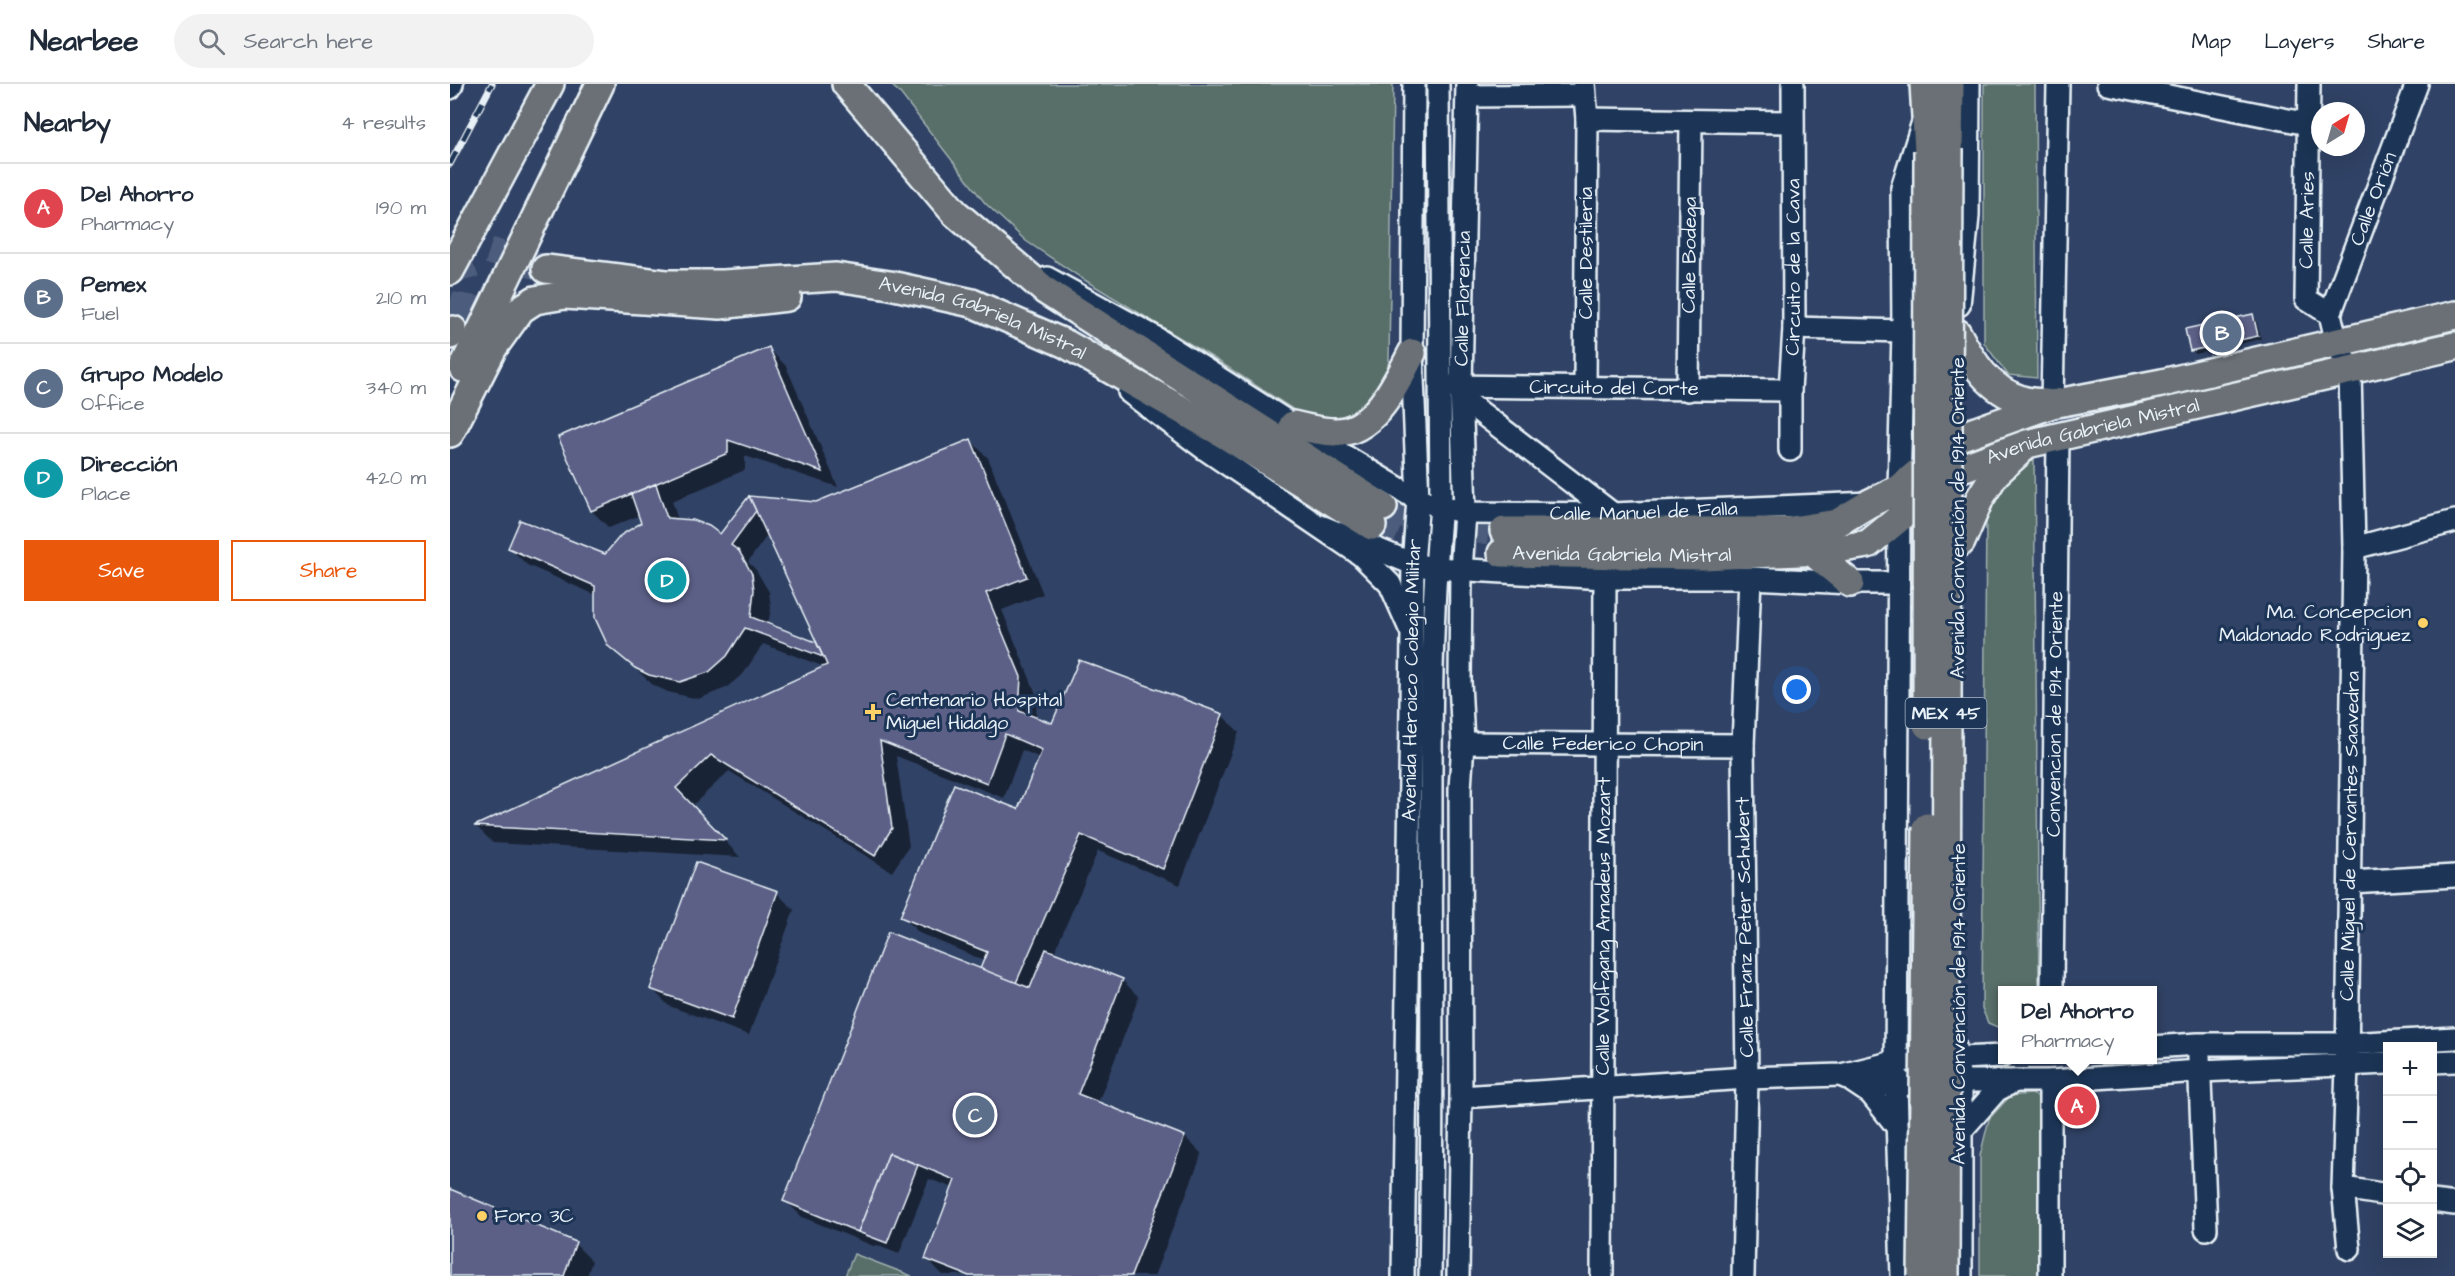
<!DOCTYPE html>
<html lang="en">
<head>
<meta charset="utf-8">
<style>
  :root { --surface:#fff; --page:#f2f2f3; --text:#1f2937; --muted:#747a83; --line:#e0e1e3; --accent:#ea580c }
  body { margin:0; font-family:"Architects Daughter",sans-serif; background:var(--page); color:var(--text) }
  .controls { position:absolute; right:18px; bottom:18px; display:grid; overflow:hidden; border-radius:0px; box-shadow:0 6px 24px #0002 }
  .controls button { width:54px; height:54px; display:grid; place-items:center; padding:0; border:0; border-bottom:2px solid var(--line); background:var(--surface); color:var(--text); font:30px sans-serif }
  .compass { position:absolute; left:1861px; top:18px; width:54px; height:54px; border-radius:50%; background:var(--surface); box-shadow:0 6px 24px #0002; rotate:37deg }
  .you { position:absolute; left:1347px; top:606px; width:21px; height:21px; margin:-15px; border:4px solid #fff; border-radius:50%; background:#1a73e8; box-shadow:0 0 0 9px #1a73e833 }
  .badge { display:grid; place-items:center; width:39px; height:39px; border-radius:50%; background:var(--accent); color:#fff; font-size:20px; font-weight:700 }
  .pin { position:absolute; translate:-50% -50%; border:3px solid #fff; box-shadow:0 2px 6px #0006 }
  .popup { position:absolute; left:1548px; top:902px; width:159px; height:78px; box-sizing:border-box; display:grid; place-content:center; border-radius:0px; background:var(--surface); filter:drop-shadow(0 2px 4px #0005); font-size:20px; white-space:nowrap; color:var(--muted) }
  .popup b { font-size:22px; color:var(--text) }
  .popup::after { content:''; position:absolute; left:50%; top:100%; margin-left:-12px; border:12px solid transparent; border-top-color:var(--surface) }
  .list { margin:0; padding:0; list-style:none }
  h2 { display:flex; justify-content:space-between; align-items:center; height:78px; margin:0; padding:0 24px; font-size:26px }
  h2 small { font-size:20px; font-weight:400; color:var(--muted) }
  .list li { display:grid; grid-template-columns:39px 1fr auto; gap:18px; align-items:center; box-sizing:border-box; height:90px; padding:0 24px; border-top:2px solid var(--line) }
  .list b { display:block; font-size:22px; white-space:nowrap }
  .list p { margin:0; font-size:20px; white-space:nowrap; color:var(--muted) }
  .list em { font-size:20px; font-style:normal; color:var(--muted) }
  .actions { display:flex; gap:12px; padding:18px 24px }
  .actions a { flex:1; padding:14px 0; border:2px solid var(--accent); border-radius:0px; text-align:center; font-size:21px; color:var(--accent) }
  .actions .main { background:var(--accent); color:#fff }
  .icon { flex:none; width:33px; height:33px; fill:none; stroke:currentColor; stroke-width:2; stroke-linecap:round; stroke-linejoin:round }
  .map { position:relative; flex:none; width:2005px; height:1192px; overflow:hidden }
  header { display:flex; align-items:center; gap:36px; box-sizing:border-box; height:84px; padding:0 30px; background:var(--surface); border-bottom:2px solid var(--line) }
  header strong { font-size:28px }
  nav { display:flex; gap:33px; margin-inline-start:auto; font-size:21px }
  .search { width:420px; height:54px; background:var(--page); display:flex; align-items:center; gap:15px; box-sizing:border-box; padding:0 21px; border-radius:33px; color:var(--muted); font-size:22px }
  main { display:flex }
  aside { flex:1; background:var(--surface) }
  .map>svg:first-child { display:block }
  .green { fill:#596e69; stroke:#a0b0b0; stroke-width:1.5 }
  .shadow { fill:#0007; fill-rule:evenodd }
  .building { fill:#5c6187; stroke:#e8f1f8; stroke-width:1.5 }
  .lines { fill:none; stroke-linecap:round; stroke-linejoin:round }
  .major-tunnel { stroke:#4c5c7b; stroke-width:27; stroke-dasharray:27 14; stroke-linecap:butt }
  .minor-casing { stroke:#e8f1f8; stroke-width:26 }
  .major-casing { stroke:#e8f1f8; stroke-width:32 }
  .minor { stroke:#1d3557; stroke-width:21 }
  .major { stroke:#6a7074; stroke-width:27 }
  .rail-casing { stroke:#e8f1f8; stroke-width:7 }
  .rail { stroke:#1d3557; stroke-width:4.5; stroke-dasharray:14; stroke-linecap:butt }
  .major-bridge-casing { stroke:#e8f1f8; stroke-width:32; stroke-linecap:butt }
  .major-bridge { stroke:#6a7074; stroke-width:27 }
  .poi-dot { fill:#ffd166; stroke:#1d3557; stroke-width:2 }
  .labels { text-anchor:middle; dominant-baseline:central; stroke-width:6; stroke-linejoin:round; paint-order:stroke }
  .shield { fill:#1d3557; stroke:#abb9c8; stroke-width:1.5 }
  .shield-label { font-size:18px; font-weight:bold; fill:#e8f1f8 }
  .street-label { font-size:20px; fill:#e8f1f8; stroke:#1d3557 }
  .poi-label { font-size:20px; fill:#e8f1f8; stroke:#1d3557; text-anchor:start }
</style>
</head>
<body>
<header>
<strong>Nearbee</strong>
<div class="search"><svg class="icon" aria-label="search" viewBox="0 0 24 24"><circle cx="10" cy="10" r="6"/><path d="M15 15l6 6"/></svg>Search here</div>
<nav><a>Map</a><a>Layers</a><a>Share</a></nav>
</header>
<main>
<aside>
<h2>Nearby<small>4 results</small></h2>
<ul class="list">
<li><span class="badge" style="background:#e0444e">A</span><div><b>Del Ahorro</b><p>Pharmacy</p></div><em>190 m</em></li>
<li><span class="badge" style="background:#5c6f8a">B</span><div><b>Pemex</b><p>Fuel</p></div><em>210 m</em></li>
<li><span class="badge" style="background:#5c6f8a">C</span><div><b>Grupo Modelo</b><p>Office</p></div><em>340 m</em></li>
<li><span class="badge" style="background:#0f9aa8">D</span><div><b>Dirección</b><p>Place</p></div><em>420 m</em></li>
</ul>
<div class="actions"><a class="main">Save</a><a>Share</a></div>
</aside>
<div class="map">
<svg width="2005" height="1192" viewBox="0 0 2005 1192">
  <rect width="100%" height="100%" fill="#304265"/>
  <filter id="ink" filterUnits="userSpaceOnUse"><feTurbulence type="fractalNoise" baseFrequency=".0167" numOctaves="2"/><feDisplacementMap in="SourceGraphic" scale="12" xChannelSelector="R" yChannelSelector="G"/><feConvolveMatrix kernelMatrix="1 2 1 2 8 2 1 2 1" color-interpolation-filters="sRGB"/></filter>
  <g filter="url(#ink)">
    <g class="green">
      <path d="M440 0H943L939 277 932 303 915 321 895 332 868 335 844 326 765 275 633 195 576 157 535 119 450 9Z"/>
      <path d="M1534 0H1585L1587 294 1558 291 1534 259Z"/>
      <path d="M1584 374 1589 906H1552V945L1538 939 1532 924 1536 434 1555 396Z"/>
      <path d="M1581 1010 1591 1013 1590 1192H1530V1072L1539 1035 1560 1012Z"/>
      <path d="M404 1170 462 1192H395Z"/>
    </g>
    <g class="shadow">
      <path d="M1802 232 1806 235 1811 255 1746 270 1742 267Z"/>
      <path d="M319 265 336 282 388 403 295 372V386L222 417 228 436 271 452 300 414 366 420 521 357 538 374 593 510 552 526 587 612 586 635 603 641 772 631 789 648 730 801 648 767 604 869 672 896 689 913 648 1019 735 1053 752 1070 704 1192 493 1191 476 1174 504 1104 479 1095 449 1170 426 1161V1163L352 1133 335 1116 531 886 535 877 469 849 452 832 568 726 590 674 572 666 554 714 446 672 459 762 442 788 279 687 242 722 290 773 43 759 27 743 375 583 313 560 294 589 276 604 248 615 218 608 203 601 160 561 146 511 77 481 60 464 156 472 193 440 190 431 159 444 142 427ZM318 450 369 561 318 541 321 524 319 508 306 486 298 478Z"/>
      <path d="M327 809 344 826 299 951 219 922 202 905Z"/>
      <path d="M0 1107 125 1160 142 1177 137 1192H0Z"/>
    </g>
    <g class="building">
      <path d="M1803 230 1808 252 1740 267 1735 245Z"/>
      <path d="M319 263 373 388 278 356V369L141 427 108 353Z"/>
      <path d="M521 355 577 493 536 509 571 593 569 627 602 639 629 576 773 630 713 785 631 751 566 899 530 885 537 868 450 833 504 700 568 725 592 666 555 650 537 699 430 657 442 744 425 772 261 671 226 704 276 756 24 742 377 581 299 412 366 418Z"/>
      <path d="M206 400 217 434 243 436 259 442 270 450 299 412 306 427 281 461 289 467 302 490 304 506 301 533 366 558 373 573 295 544 277 572 259 588 230 598 199 591 185 584 158 562 145 534V502L58 464 70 436 155 470 171 451 191 439 181 410Z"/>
      <path d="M246 778 328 807 282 935 200 905Z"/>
      <path d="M438 848 580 904 596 865 673 895 628 1010 735 1052 681 1192H519L475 1175 505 1096 439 1069 408 1148 333 1117Z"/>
      <path d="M439 1069 468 1081 437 1159 408 1148Z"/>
      <path d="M0 1105 126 1158 114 1192H0Z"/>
    </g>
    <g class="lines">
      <g class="major-tunnel">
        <path d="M0 154 96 185"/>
        <path d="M0 175C29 198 14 218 3 246"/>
        <path d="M933 423 992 445 1054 447"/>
        <path d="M922 442 975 464 1052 469"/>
      </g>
      <defs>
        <g id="minor">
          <path d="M1134 0 1137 35 1135 302"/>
          <path d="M1658 0 1858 40"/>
          <path d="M1859 0 1856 215 1880 230 1887 259 1900 287 1904 464 1897 981 1893 1104 1899 1165"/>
          <path d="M0 4 2 0"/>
          <path d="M1017 12 1134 11"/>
          <path d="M1137 35 1342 38"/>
          <path id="s1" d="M597 194 703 252 843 341 968 416 1015 429 1163 430 1420 419"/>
          <path d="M1509 221 1518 132 1519 0"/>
          <path id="s2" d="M1880 230 1967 0"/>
          <path d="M1344 244 1453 247"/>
          <path id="s3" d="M998 302 1340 306"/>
          <path id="s4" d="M1238 306 1241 37"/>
          <path d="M679 308 755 365 911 471 940 500 960 545"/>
          <path d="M1013 315 1163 430"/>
          <path d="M1602 320 1608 0"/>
          <path id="s5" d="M1340 366V306L1344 244 1343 0"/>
          <path d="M873 443 963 480 985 484 1155 494H1300L1400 499H1449"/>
          <path d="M1904 464 2005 437"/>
          <path id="s6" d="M1013 659 1293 661"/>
          <path d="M1900 798 2005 792"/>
          <path id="s7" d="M1602 906 1608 353"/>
          <path d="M1505 963V974L1511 996V1192"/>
          <path d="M1702 963 1748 960H1897L2005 954"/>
          <path d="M1749 972 1756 1145"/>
          <path d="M1492 975 1552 972"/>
          <path d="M1982 978 2005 977"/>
          <path d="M1391 991C1411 1002 1438 1002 1460 1000"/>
          <path d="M1498 997H1600L1750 987 1938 979"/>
          <path d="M1403 998 1421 1010 1448 1044"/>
          <path d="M1011 1013 1297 994 1391 991 1448 977 1461 976"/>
          <path d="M1509 1049 1547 1006 1565 997"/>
          <path d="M1893 1104 1938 1111"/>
          <path d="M1982 1117 2005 1120"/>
          <path id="s8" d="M953 1192 963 480 968 416 962 269 964 0"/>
          <path d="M980 1192C983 1049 982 907 981 764 981 650 980 536 991 423L988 0"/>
          <path id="s9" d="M1008 1192 1011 1013 1010 705 1013 659 1010 597 1011 486 1015 429 1011 303 1017 0"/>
          <path id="s10" d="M1152 1192 1155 494"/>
          <path d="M1293 1192 1297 994 1293 661 1300 494"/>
          <path d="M1452 1192 1446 1001 1449 405 1453 247 1452 104 1473 38"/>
          <path d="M1600 1192V997"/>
        </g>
        <g id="major">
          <path d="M396 0 505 129 596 207 933 423"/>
          <path d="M1474 0 1478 66"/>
          <path d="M1499 65 1500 0"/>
          <path id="s11" d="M96 185 216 200H273L386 193 440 201 522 219 616 260 770 348 922 442"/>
          <path d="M0 187 100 0"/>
          <path d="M1507 249C1522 278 1539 306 1572 316 1581 319 1592 318 1601 320"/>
          <path d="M0 251 3 246"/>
          <path d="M13 284 150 0"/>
          <path d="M843 341C856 344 871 348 884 348 924 350 947 298 962 269"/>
          <path d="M0 349 43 264 71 225 85 216 115 211 270 221 337 213"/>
          <path d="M1054 447H1336L1387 439 1420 419 1449 405 1509 353 1602 320 1712 299 2005 231"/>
          <path d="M1511 458 1530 414 1545 390 1570 367"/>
          <path d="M1360 466 1400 499"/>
          <path id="s12" d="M1052 469 1252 472 1374 467 1418 460 1509 385 1577 360 2005 262"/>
        </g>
      </defs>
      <use href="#minor" class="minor-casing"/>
      <use href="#major" class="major-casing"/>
      <use href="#minor" class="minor"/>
      <use href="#major" class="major"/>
      <defs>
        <path id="rail" d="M0 80 42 0"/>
      </defs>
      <use href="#rail" class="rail-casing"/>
      <use href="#rail" class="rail"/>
      <defs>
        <g id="major-bridge">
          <path d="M1477 641 1478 66"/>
          <path d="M1472 1192 1477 743"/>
          <path d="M1495 1192 1499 65"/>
        </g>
      </defs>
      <use href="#major-bridge" class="major-bridge-casing"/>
      <use href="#major-bridge" class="major-bridge"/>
    </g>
  </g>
  <g class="poi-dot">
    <circle cx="1973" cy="539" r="6"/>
    <path d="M420 619h6v6h6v6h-6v6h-6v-6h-6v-6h6z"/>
    <circle cx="32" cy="1132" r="6"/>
  </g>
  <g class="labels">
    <rect class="shield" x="1455.5" y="614" width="81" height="30" rx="4.5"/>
    <g class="shield-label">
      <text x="1496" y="629">MEX 45</text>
    </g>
    <g class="street-label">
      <text stroke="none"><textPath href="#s2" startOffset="123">Calle Orión</textPath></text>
      <text transform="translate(1857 136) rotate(-89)">Calle Aries</text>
      <text transform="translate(1136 169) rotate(-90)">Calle Destilería</text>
      <text stroke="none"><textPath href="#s4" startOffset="135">Calle Bodega</textPath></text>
      <text stroke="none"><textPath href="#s5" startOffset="183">Circuito de la Cava</textPath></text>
      <text stroke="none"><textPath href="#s9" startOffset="978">Calle Florencia</textPath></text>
      <text stroke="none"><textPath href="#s11" startOffset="444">Avenida Gabriela Mistral</textPath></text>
      <text stroke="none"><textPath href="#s3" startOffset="166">Circuito del Corte</textPath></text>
      <text stroke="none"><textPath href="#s12" startOffset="624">Avenida Gabriela Mistral</textPath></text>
      <text stroke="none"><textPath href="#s1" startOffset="660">Calle Manuel de Falla</textPath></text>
      <text transform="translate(1508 434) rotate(-90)">Avenida Convención de 1914 Oriente</text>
      <text stroke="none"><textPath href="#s12" startOffset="120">Avenida Gabriela Mistral</textPath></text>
      <text stroke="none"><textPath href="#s8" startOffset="596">Avenida Heroico Colegio Militar</textPath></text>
      <text stroke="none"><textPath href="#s7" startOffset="276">Convencion de 1914 Oriente</textPath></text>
      <text stroke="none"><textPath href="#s6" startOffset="140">Calle Federico Chopin</textPath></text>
      <text transform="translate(1900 752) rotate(-89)">Calle Miguel de Cervantes Saavedra</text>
      <text stroke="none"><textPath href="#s10" startOffset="350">Calle Wolfgang Amadeus Mozart</textPath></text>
      <text transform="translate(1295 843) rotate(-91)">Calle Franz Peter Schubert</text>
      <text transform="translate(1509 920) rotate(-90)">Avenida Convención de 1914 Oriente</text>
    </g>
    <g class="poi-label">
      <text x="1961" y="528" text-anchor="end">Ma. Concepcion<tspan x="1961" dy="23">Maldonado Rodriguez</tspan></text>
      <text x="436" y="616">Centenario Hospital<tspan x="436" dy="23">Miguel Hidalgo</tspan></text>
      <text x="44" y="1132">Foro 3C</text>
    </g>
  </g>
</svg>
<div class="controls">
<button>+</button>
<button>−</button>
<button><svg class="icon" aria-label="locate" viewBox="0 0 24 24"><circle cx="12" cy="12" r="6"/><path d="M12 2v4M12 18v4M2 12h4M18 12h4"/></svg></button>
<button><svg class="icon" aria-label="layers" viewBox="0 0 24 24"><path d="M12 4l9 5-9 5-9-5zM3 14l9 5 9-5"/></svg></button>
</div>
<svg class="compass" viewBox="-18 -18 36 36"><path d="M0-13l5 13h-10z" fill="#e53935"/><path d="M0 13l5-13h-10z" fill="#747a83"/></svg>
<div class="you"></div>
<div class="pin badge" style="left:1627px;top:1022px;background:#e0444e">A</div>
<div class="popup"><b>Del Ahorro</b>Pharmacy</div>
<div class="pin badge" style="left:1772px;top:249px;background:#5c6f8a">B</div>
<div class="pin badge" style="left:525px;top:1031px;background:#5c6f8a">C</div>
<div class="pin badge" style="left:217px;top:496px;background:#0f9aa8">D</div>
</div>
</main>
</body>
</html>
